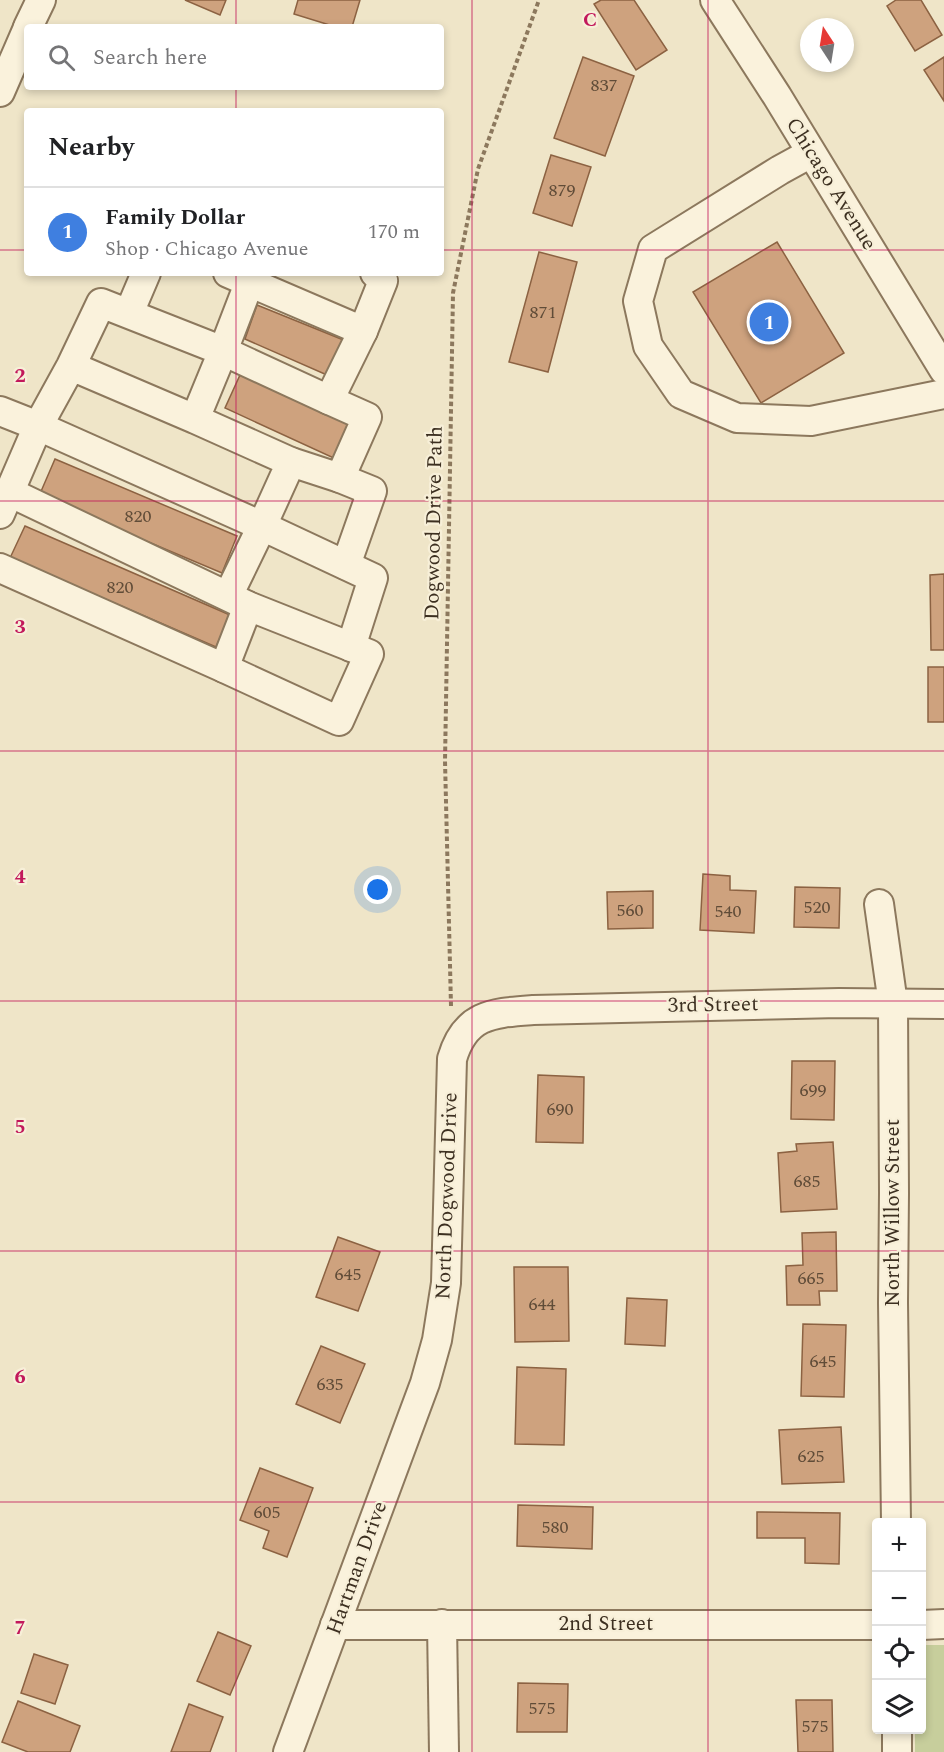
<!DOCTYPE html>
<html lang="en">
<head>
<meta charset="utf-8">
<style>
  :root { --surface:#fff; --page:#f6f6f6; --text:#202124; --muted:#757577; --line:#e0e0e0; --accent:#9c2f2c }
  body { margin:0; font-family:Spectral,serif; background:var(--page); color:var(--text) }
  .controls { position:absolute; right:18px; bottom:18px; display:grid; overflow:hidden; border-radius:6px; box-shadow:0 3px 9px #0003 }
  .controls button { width:54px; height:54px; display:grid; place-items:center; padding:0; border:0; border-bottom:2px solid var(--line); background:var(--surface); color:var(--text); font:30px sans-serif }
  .compass { position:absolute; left:800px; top:18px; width:54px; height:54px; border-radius:50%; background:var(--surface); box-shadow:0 3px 9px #0003; rotate:348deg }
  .you { position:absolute; left:378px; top:890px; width:21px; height:21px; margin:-15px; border:4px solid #fff; border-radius:50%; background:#1a73e8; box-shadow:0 0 0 9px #1a73e833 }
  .badge { display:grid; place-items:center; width:39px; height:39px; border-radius:50%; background:var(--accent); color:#fff; font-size:20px; font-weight:700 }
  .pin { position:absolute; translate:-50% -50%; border:3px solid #fff; box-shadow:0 2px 6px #0006 }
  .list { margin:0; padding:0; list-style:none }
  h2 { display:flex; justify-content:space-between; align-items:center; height:78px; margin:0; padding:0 24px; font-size:26px }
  h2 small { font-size:20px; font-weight:400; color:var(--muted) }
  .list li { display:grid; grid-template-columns:39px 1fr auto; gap:18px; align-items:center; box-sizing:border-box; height:90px; padding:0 24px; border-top:2px solid var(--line) }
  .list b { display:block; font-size:22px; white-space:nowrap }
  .list p { margin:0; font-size:20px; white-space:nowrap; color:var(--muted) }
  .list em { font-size:20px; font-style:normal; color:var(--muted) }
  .icon { flex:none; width:33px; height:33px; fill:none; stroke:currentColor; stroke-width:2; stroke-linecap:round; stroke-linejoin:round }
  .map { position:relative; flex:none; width:944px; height:1752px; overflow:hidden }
  .search { position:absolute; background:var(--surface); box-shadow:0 3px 9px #0003; left:24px; top:24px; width:420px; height:66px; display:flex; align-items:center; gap:15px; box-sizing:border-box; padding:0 21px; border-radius:6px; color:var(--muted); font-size:22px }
  .panel { position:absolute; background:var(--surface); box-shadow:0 3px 9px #0003; left:24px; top:108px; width:420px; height:168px; border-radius:6px }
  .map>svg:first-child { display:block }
  .green { fill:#c7ce9c }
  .building { fill:#cea27e; stroke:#8c6242; stroke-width:1.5 }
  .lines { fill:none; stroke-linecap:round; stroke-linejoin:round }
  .minor-casing { stroke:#8c785d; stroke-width:32 }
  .path { stroke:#8c785d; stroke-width:4; stroke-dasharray:4.5 3; stroke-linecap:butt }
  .minor { stroke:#faf2dc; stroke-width:28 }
  .grid { fill:none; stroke:#c2185b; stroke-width:1.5; stroke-opacity:0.55 }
  .labels { text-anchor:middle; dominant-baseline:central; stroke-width:4.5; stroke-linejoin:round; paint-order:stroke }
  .number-label { font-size:18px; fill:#604c38 }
  .street-label { font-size:21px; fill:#3c2f20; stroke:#f7efd8 }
  .grid-label { font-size:20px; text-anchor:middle; font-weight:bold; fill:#c2185b; stroke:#f7efd8; stroke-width:4.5; stroke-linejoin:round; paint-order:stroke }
</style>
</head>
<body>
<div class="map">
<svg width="944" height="1752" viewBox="0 0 944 1752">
  <rect width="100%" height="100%" fill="#efe5c8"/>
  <path class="green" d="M922 1645H944V1752H915V1730H922Z"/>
  <g class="building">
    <path d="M185 0H226L220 15Z"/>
    <path d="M298 0H360L352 27H336L294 14Z"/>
    <path d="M601 0H634L667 50 636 70 594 4Z"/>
    <path d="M896 0H921L942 35 915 51 887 6Z"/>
    <path d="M583 57 634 76 605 156 554 138Z"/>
    <path d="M944 57V101L924 70Z"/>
    <path d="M551 155 591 167 572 226 533 213Z"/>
    <path d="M777 242 844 353 761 403 693 292Z"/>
    <path d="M539 252 577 262 548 372 509 362Z"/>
    <path d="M257 305 346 341 327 375 245 339Z"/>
    <path d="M240 375 353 424 338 460 225 408Z"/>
    <path d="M55 459 237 536 222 573 39 496Z"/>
    <path d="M25 526 230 615 216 647 10 558Z"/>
    <path d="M944 574V650H931L930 575Z"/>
    <rect x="928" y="667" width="16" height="55"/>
    <path d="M703 874 730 876V890L756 891 754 933 700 930Z"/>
    <path d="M795 887 840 888 839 928 794 927Z"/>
    <path d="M653 891V928L608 929 607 892Z"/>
    <path d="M792 1061H835L834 1120 791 1119Z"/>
    <path d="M538 1075 584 1077 583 1143 536 1142Z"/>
    <path d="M833 1142 837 1209 781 1212 778 1153 797 1151 796 1144Z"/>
    <path d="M836 1232 837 1291H819L820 1305H787L786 1266 803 1265 802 1233Z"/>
    <path d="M338 1237 380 1252 358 1311 316 1297Z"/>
    <path d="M514 1267H568L569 1341 515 1342Z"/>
    <path d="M627 1298 667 1300 665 1346 625 1344Z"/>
    <path d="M803 1324 846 1325 844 1397 801 1396Z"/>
    <path d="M321 1346 365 1364 340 1423 296 1404Z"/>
    <path d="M517 1367 566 1369 564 1445 515 1444Z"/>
    <path d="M841 1427 844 1482 782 1484 779 1430Z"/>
    <path d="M260 1468 313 1488 287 1557 263 1548 269 1531 240 1520Z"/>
    <path d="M518 1505 593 1507 592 1549 517 1546Z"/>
    <path d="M757 1512 840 1513 839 1564 805 1563V1538H757Z"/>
    <path d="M218 1632 251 1646 230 1695 197 1681Z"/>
    <path d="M34 1654 68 1665 55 1704 21 1693Z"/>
    <path d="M518 1683 568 1684 567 1732H517Z"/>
    <path d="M796 1700H832L833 1752H798Z"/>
    <path d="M18 1701 80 1726 70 1752H28L2 1742Z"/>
    <path d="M189 1704 223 1717 210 1752H171Z"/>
  </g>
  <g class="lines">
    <defs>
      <g id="minor">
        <path d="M715 0 777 96 944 370"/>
        <path d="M28 27 41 0"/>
        <path d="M0 92 27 30"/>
        <path d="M811 153 780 170 653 249 638 301 648 346 681 394 737 418 811 421 944 394"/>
        <path d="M228 273 363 331 329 400 367 417 340 478 291 462"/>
        <path d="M253 273 223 351 329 400"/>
        <path d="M129 313 146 273"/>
        <path d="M363 331 383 281 375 273"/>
        <path d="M71 366 195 419 223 351 101 303 71 366 38 426 262 526 291 462 195 419"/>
        <path d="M0 411 38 426 0 514"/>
        <path d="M340 478 372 491 346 565"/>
        <path d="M9 492 248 606 369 654 339 721 224 668"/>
        <path d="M0 568 224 668 248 606"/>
        <path d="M228 596 262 526 373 578 351 647"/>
        <path d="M879 904 893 1004 894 1193 893 1303 896 1522"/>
        <path d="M442 1624 444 1752"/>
        <path d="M335 1625H876"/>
        <path d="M922 1625 944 1624"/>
        <path d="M897 1730V1752"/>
        <path d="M288 1752 425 1383 437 1340 446 1283 452 1059C465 1014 492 1013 533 1010L839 1003 944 1004"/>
      </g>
    </defs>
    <use href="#minor" class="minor-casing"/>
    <path class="path" d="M451 1006 445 761 453 293 478 169 539 0"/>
    <use href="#minor" class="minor"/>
  </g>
  <path class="grid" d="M236 0V27M472 0V1752M708 0V1752M236 87V111M0 250H27M441 250H944M236 273V1752M0 501H944M0 751H944M0 1001H944M0 1251H944M0 1502H944"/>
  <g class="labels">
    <g class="number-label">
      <text x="604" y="85">837</text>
      <text x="562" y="190">879</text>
      <text x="543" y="312">871</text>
      <text x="138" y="516">820</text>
      <text x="120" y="587">820</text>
      <text x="817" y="907">520</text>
      <text x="630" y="910">560</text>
      <text x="728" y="911">540</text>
      <text x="813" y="1090">699</text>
      <text x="560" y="1109">690</text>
      <text x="807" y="1181">685</text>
      <text x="348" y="1274">645</text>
      <text x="811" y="1278">665</text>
      <text x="542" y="1304">644</text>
      <text x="823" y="1361">645</text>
      <text x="330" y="1384">635</text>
      <text x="811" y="1456">625</text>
      <text x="267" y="1512">605</text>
      <text x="555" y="1527">580</text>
      <text x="542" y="1708">575</text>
      <text x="815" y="1726">575</text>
    </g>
    <g class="street-label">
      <text transform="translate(831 184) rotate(58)">Chicago Avenue</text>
      <text transform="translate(434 523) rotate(-89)">Dogwood Drive Path</text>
      <text transform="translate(713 1005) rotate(-1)">3rd Street</text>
      <text transform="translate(447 1196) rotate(-88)">North Dogwood Drive</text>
      <text transform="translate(893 1213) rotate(-90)">North Willow Street</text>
      <text transform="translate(357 1568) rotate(-70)">Hartman Drive</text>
      <text x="606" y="1624">2nd Street</text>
    </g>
  </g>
  <g class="grid-label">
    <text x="590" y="26">C</text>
    <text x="20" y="382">2</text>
    <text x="20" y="633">3</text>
    <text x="20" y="883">4</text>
    <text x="20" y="1133">5</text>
    <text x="20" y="1383">6</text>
    <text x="20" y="1634">7</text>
  </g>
</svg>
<div class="controls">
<button>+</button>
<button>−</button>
<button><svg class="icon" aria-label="locate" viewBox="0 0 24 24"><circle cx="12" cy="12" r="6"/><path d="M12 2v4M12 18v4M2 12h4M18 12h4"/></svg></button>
<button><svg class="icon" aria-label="layers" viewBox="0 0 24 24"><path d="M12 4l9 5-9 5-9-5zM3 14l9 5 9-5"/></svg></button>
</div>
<svg class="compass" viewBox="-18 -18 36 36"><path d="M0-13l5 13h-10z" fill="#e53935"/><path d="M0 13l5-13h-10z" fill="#757577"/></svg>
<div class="you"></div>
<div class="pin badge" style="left:769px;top:322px;background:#3f7fe0">1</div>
<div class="search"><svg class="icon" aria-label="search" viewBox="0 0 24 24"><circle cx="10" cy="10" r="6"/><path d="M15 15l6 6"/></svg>Search here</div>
<section class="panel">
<h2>Nearby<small></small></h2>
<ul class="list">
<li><span class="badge" style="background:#3f7fe0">1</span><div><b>Family Dollar</b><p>Shop · Chicago Avenue</p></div><em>170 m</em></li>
</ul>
</section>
</div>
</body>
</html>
